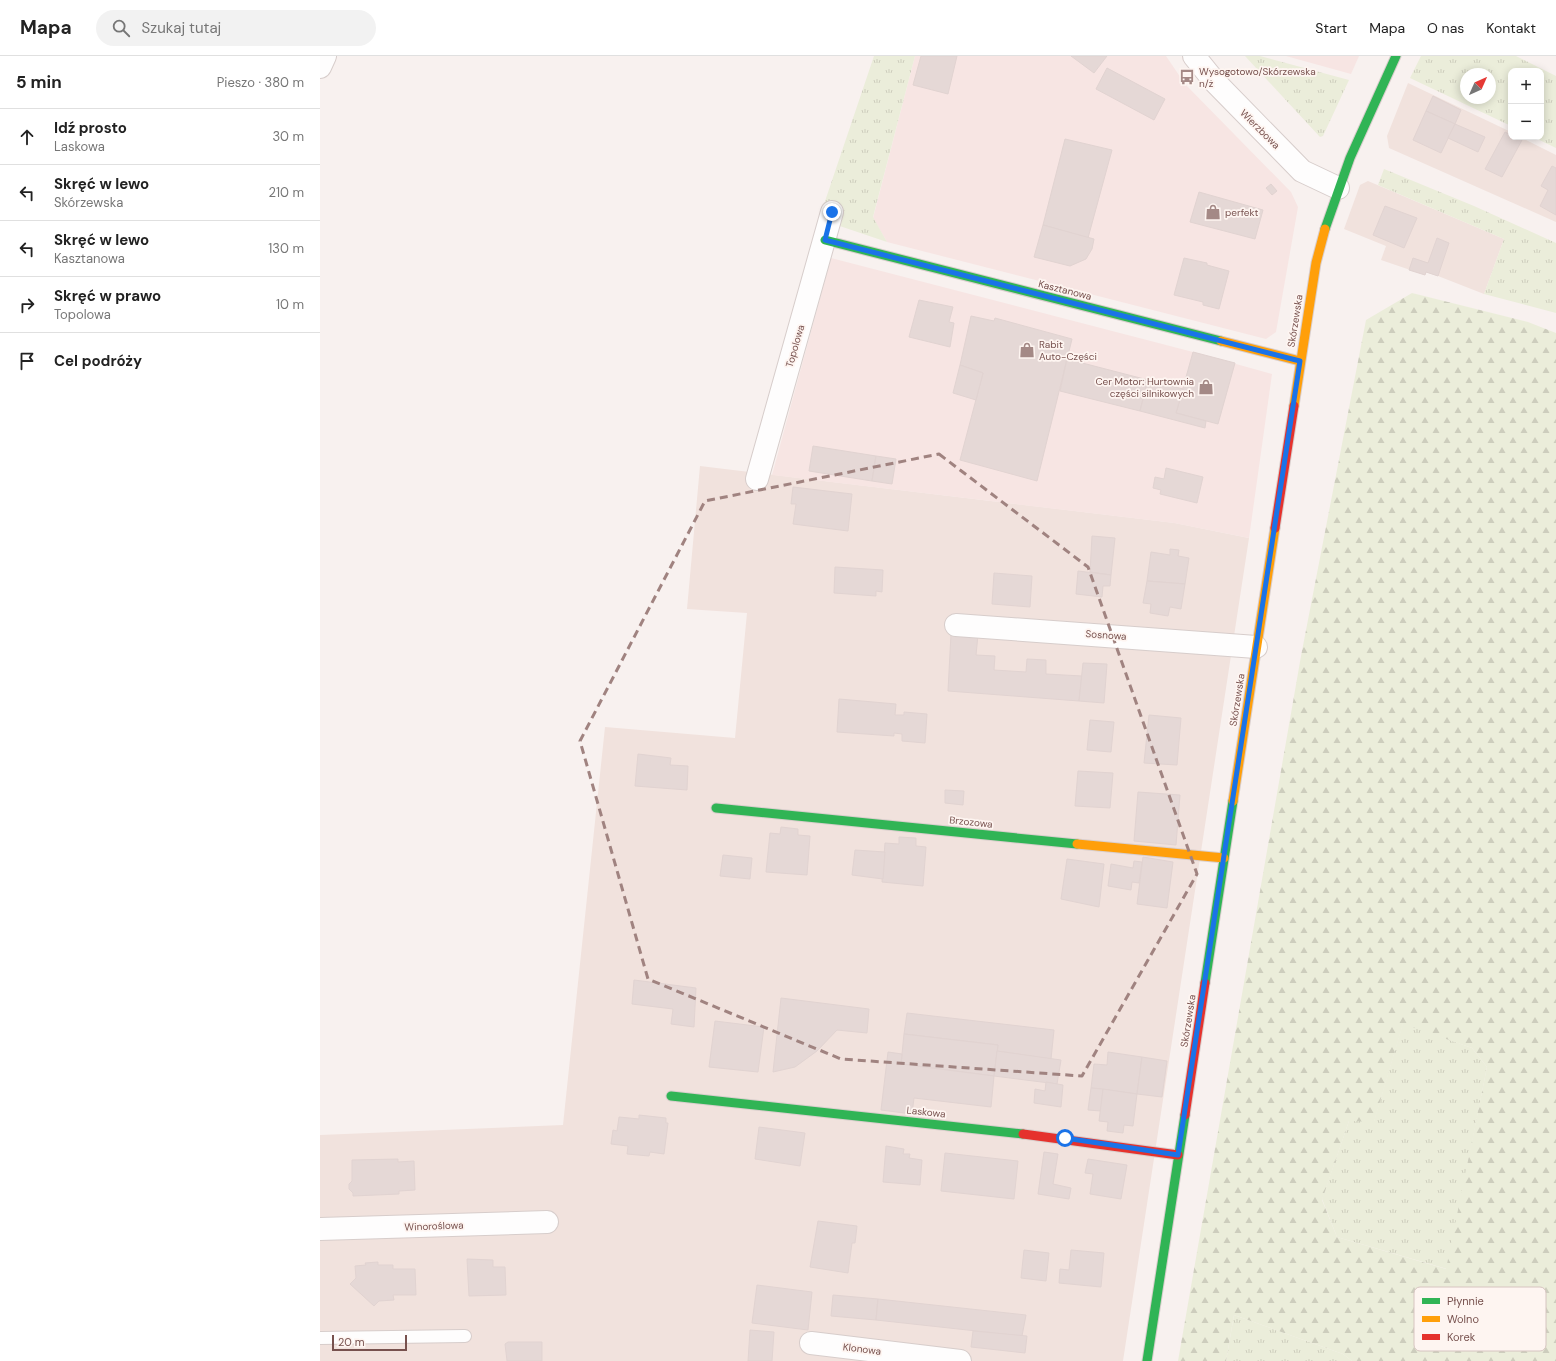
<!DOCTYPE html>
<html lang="pl">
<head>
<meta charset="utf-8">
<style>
  :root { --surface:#fff; --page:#f2f2f2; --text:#222; --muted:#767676; --line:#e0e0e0 }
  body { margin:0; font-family:"DM Sans",sans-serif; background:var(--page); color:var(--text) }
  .controls { position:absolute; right:12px; top:12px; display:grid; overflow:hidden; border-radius:8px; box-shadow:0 2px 10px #0003 }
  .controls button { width:36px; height:36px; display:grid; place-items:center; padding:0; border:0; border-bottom:1px solid var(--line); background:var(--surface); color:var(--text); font:20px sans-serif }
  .compass { position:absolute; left:1140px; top:12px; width:36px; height:36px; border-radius:50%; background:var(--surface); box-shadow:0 2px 10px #0003; rotate:45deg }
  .scale { position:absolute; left:12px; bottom:10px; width:75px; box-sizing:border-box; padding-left:4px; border:2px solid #77514e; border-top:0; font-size:11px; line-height:14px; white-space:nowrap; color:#77514e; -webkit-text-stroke:3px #fef5f1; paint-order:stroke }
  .stop { position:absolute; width:12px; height:12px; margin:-9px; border:3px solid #1a73e8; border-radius:50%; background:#fff }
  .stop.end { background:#1a73e8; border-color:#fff; box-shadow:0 1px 4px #0008 }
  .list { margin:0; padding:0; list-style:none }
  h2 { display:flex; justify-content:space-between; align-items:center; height:52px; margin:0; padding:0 16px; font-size:17px }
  h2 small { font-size:13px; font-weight:400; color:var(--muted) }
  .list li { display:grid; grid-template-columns:26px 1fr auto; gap:12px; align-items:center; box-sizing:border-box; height:56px; padding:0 16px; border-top:1px solid var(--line) }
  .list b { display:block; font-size:15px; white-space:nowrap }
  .list p { margin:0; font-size:13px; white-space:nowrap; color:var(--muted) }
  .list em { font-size:13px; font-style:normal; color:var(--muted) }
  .icon { flex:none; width:22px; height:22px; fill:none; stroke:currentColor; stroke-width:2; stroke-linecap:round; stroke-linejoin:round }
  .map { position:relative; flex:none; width:1236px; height:1305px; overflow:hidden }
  header { display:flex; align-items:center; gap:24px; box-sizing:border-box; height:56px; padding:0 20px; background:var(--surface); border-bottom:1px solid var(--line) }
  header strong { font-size:19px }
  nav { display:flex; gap:22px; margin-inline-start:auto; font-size:14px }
  .search { width:280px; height:36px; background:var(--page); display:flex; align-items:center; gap:10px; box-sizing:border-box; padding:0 14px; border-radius:22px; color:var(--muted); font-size:15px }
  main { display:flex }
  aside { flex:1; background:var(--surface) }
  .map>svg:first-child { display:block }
  .residential { fill:#f1e2dd }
  .commercial { fill:#f7e5e3 }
  .grass { fill:url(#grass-tufts); fill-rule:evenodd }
  .forest { fill:url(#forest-firs); fill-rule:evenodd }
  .building { fill:#e5d8d6; stroke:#e1d3d1 }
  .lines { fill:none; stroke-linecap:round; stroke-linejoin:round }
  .lane-casing { stroke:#d7cdcb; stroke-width:14 }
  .street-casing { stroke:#d7cdcb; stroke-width:24 }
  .fast-casing { stroke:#d9cecc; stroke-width:11 }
  .slow-casing { stroke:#d9cecc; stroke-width:11 }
  .jam-casing { stroke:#d9cecc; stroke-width:11 }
  .lane { stroke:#fefdfd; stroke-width:12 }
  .street { stroke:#fefdfd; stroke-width:22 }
  .fast { stroke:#30b455; stroke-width:9 }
  .slow { stroke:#ff9f0a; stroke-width:9 }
  .jam { stroke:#e5322d; stroke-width:9 }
  .route { stroke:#1a73e8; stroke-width:5 }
  .marked { fill:none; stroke:#a08380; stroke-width:3; stroke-dasharray:8 5; stroke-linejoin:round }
  .labels { text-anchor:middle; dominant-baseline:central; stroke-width:3.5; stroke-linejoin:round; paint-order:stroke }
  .poi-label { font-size:10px; fill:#77514e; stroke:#fef5f1; text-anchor:start }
  .street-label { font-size:10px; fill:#77514e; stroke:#fef5f1 }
  .key { fill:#fef5f1; stroke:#d6c4c0; stroke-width:1 }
  .key-label { font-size:11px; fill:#77514e }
</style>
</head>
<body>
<header>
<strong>Mapa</strong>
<div class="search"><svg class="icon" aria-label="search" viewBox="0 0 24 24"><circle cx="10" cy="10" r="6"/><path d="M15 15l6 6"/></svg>Szukaj tutaj</div>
<nav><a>Start</a><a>Mapa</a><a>O nas</a><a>Kontakt</a></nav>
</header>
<main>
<aside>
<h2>5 min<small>Pieszo · 380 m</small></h2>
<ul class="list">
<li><svg class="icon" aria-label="ahead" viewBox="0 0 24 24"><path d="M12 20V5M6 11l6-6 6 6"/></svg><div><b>Idź prosto</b><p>Laskowa</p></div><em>30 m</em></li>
<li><svg class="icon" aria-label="left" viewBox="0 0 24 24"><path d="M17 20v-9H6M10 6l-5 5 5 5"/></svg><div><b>Skręć w lewo</b><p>Skórzewska</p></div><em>210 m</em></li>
<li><svg class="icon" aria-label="left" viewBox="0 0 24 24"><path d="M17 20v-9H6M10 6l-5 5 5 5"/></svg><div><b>Skręć w lewo</b><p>Kasztanowa</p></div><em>130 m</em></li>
<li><svg class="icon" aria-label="right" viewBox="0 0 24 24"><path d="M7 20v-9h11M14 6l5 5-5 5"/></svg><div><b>Skręć w prawo</b><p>Topolowa</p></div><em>10 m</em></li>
<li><svg class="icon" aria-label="arrive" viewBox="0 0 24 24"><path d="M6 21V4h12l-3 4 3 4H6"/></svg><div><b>Cel podróży</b></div></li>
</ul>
</aside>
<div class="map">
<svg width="1236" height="1305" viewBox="0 0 1236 1305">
  <defs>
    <pattern id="grass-tufts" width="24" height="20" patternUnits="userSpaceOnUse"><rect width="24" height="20" fill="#ebedda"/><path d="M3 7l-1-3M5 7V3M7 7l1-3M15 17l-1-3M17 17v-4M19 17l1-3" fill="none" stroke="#cdcdbd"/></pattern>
    <pattern id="forest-firs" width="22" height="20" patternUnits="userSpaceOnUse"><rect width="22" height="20" fill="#ebedda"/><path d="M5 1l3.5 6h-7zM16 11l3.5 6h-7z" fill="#cdcdbd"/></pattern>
  </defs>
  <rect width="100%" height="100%" fill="#f8f1ef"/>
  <g class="residential">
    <path d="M1088 27 1191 76V81H1200L1236 99V166L1069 92 1067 80Z"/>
    <path d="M1048 125 1184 183 1164 238 1118 220 1106 216 1105 219 1061 204 1066 190 1024 173 1040 129Z"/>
    <path d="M380 410 855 467 929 482 803 1305H0V1079L243 1069 285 671 415 682 427 557 367 553Z"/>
  </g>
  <g class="commercial">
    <path d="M595 0H846L865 28 971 136 978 151 956 276 946 283 567 186 553 162Z"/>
    <path d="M966 0H1039L1031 18Z"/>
    <path d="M511 202 873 296 952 318 929 482 854 467 452 419Z"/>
  </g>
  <g class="grass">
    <path d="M554 0H595L553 161 567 186 499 163Z"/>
    <path d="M925 0H940L1029 24 1003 80 1000 81Z"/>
    <path d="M1101 0H1196L1236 20V92L1213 81H1221V15H1191V70L1090 22ZM1146 18H1170V42H1146Z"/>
    <path d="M1064 113 1154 150 1236 187V257L1164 238 1184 183 1058 129Z"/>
    <path d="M1083 967 1152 992 1167 1011 1127 1213 1017 1181 1002 1143 1029 1065H1054Z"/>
    <path d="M914 1259 1023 1298 1032 1305H906Z"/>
  </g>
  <path class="forest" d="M1092 237 1208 266 1236 277V1305H1032L1023 1298 914 1259 906 1305H858L981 600 1046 264ZM1083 968 1152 992 1167 1011 1126 1213 1017 1181 1002 1144 1029 1065 1054 1066Z"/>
  <g class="building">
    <path d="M601 0H637L628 38 593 29Z"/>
    <path d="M751 0H787L774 17Z"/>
    <path d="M787 12 845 43 834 64 776 33Z"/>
    <path d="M1113 40 1141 54 1135 68 1106 55Z"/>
    <path d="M1106 55 1135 68 1121 97 1093 84Z"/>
    <path d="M1135 68 1165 81 1158 96 1128 82Z"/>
    <path d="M1185 76 1191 79V81H1196L1202 84 1182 121 1165 113Z"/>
    <path d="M745 83 792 94 768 182 723 169Z"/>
    <path d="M1232 110 1236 112V159L1220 150 1228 134 1221 130Z"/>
    <path d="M951 128 957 135 952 139 946 132Z"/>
    <path d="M879 136 943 154 935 183 870 166Z"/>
    <path d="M1065 150 1097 162 1084 192 1053 179Z"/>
    <path d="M723 169 774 183 772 193 766 203 750 210 714 201Z"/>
    <path d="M1117 182 1129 187 1118 220 1106 216 1105 219 1089 214 1093 202 1108 207Z"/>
    <path d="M864 202 887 207V209L909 215 899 253 883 249V246L854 239Z"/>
    <path d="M599 244 633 251 629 266 634 267 630 291 589 281Z"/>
    <path d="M651 260 674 265 675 262 752 283 717 425 640 404 663 317 640 309Z"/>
    <path d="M873 296 915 307 898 368 856 357Z"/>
    <path d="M747 303 828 324 820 355 740 335Z"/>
    <path d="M640 309 663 317 656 344 633 337Z"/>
    <path d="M828 324 863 333 856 357 886 365 885 372 820 355Z"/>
    <path d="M493 390 556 400 552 425 489 415Z"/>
    <path d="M556 400 576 403 572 428 552 425Z"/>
    <path d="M846 412 883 421 877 447 840 438 841 434 833 432 835 421 844 423Z"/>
    <path d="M473 431 532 438 528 475 473 468 476 448H471Z"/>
    <path d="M772 480 795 482 791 519 770 516Z"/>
    <path d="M850 493 859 494 858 500 869 502 865 528 827 525 831 496 850 499Z"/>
    <path d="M515 511 563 514 562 536 556 535V540L514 537Z"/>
    <path d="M758 515 791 519 790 530H783L782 541 756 538Z"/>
    <path d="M674 517 712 520 710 551 672 548Z"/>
    <path d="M827 525 865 528 861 553 850 551 848 560 830 557 831 548 823 547Z"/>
    <path d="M631 578 658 579 656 599 675 600 674 614 706 616 707 603 726 604V618L762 620 759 645 628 635Z"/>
    <path d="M763 607 787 608 784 647 759 645Z"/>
    <path d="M519 643 576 648 575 659H584V656L607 658 605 687 582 685V678L574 677V680L517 676Z"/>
    <path d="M829 659 861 662 857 709 824 707Z"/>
    <path d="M770 664 794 666 791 696 767 694Z"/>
    <path d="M318 698 351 702 350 709 368 710 367 734 315 730Z"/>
    <path d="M758 715 793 717 790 752 755 750Z"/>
    <path d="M625 734 644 735 643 749 625 747Z"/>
    <path d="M818 736 860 739 856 789 814 785Z"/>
    <path d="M461 771 478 773V779L490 780 487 819 446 816 450 777 460 778Z"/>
    <path d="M579 781 596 782V790L606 791 603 830 562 826 565 787 579 788Z"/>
    <path d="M535 794 565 796 563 823 532 819Z"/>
    <path d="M403 799 432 802 430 823 400 820Z"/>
    <path d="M823 801 853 806 847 852 817 848Z"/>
    <path d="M747 803 784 808 779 851 741 843Z"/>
    <path d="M814 805 822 806 819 827 812 826 811 834 788 830 791 808 813 812Z"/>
    <path d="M314 924 376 932 374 971 351 968 353 953 312 948Z"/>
    <path d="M461 942 549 953 547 977 517 974 497 995 475 1011 453 1016Z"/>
    <path d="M587 957 734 974 731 1003 677 995 678 989 584 978Z"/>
    <path d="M395 965 444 971 438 1016 389 1011Z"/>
    <path d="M584 978 678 989 674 1020 581 1008Z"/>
    <path d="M677 995 741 1004 737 1028 674 1020Z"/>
    <path d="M568 996 582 998 581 1008 674 1020 671 1051 594 1042 592 1058 561 1054Z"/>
    <path d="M788 996 822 1001 817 1038 771 1032 774 1008 787 1009Z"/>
    <path d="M822 1001 847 1005 842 1041 817 1038Z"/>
    <path d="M726 1026 743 1029 741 1051 714 1047 715 1033 725 1035Z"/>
    <path d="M771 1032 783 1033 781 1055 768 1054Z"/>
    <path d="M783 1033 817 1038 813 1070 804 1069 803 1077 787 1075 788 1066 779 1065Z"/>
    <path d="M319 1059 346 1062V1067H348L344 1098 330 1096 329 1100 307 1098 308 1090 291 1088 293 1074 297 1075 299 1061 319 1063Z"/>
    <path d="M439 1071 485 1077 480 1110 435 1103Z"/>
    <path d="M566 1090 584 1093 583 1098H590L589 1102 602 1104 600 1129 563 1126Z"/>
    <path d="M724 1096 738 1098 733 1128 751 1132 749 1143 718 1138Z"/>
    <path d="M625 1097 698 1105 694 1143 621 1135Z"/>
    <path d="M78 1103V1106L94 1105 95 1134 79 1135V1138L33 1140V1137L29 1133V1128L32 1125V1104Z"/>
    <path d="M768 1103 807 1109 801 1143 770 1138 773 1118 765 1117Z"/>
    <path d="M498 1165 537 1170 535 1187H532L528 1217 490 1211Z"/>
    <path d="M704 1194 729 1197 726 1225 701 1222Z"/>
    <path d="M751 1194 784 1197 781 1231 739 1227 740 1213 749 1214Z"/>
    <path d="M147 1203 173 1204V1211H185L186 1239 149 1240Z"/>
    <path d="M58 1206V1209H73V1213H95L96 1239H73L74 1244 59 1245 54 1250 30 1228 36 1222 35 1210 46 1209 45 1207Z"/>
    <path d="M437 1229 492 1236 488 1274 432 1267Z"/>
    <path d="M513 1239 558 1243 556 1264 511 1260Z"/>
    <path d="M558 1243 706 1259 702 1280 556 1264Z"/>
    <path d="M430 1274 454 1276 452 1305H428Z"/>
    <path d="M653 1275 707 1280 705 1297 651 1291Z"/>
    <path d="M188 1286H222V1305H187L185 1288Z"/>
  </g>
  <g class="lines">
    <defs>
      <path id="lane" d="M0 1282 145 1280"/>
      <g id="street">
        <path d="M874 0 895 26 982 115 1018 132"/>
        <path d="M0 11 5 0"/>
        <path d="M437 423 512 156"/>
        <path d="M636 569 936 591"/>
        <path d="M0 1173 227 1166"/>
        <path d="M491 1287 640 1305"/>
      </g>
      <g id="fast">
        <path d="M1005 173 1030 102 1076 0"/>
        <path d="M505 184 901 285"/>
        <path d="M396 752 757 788"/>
        <path d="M885 927 913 745"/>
        <path d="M351 1040 703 1078"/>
        <path d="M827 1305 865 1059"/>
      </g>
      <g id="slow">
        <path d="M901 285 980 305"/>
        <path d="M974 350 996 207 1005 173"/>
        <path d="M913 745 955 472"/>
        <path d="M757 788 904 802"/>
      </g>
      <g id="jam">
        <path d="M955 472 974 350"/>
        <path d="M865 1059 885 927"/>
        <path d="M703 1078 858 1099"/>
      </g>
    </defs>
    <use href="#lane" class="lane-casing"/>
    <use href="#street" class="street-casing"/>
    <use href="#fast" class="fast-casing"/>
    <use href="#slow" class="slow-casing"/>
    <use href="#jam" class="jam-casing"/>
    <use href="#lane" class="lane"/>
    <use href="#street" class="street"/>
    <use href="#fast" class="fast"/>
    <use href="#slow" class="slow"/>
    <use href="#jam" class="jam"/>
  </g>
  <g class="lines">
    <path class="route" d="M512 156 505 184 980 305 858 1099 745 1082"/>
  </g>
  <path class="marked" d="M619 398 768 511 877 818 762 1020 521 1003 328 923 260 685 385 445Z"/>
  <defs>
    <symbol id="bus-bare" viewBox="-9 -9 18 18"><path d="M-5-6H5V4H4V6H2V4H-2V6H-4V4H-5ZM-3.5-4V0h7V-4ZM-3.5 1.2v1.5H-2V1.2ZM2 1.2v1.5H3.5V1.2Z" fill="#a48986" stroke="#fef5f1" stroke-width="2.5" paint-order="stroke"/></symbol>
    <symbol id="shop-bare" viewBox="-9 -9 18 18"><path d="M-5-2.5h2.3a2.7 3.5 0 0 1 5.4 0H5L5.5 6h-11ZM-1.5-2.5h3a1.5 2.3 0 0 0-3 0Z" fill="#a48986" stroke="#fef5f1" stroke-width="2.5" paint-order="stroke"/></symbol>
  </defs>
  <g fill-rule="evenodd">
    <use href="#bus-bare" x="856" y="10" width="22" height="22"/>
    <use href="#shop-bare" x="882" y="145" width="22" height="22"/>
    <use href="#shop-bare" x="696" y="283" width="22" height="22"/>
    <use href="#shop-bare" x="875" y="320" width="22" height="22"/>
  </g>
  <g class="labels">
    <g class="poi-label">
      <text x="879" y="15">Wysogotowo/Skórzewska<tspan x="879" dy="12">n/ż</tspan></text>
      <text x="905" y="156">perfekt</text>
      <text x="719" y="288">Rabit<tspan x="719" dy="12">Auto-Części</tspan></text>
      <text x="874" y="325" text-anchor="end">Cer Motor: Hurtownia<tspan x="874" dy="12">części silnikowych</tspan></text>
    </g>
    <g class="street-label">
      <text transform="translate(940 73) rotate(45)">Wierzbowa</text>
      <text transform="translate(745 234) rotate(14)">Kasztanowa</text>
      <text transform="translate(975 265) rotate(-81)">Skórzewska</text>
      <text transform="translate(475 290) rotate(-74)">Topolowa</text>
      <text transform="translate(786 579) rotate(4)">Sosnowa</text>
      <text transform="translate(917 644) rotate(-81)">Skórzewska</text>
      <text transform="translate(651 766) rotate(6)">Brzozowa</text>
      <text transform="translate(868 965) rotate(-81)">Skórzewska</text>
      <text transform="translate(606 1056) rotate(6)">Laskowa</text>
      <text transform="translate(114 1170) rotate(-2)">Winoroślowa</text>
      <text transform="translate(542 1293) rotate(7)">Klonowa</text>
    </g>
  </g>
  <rect x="1094" y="1231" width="132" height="64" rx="6" class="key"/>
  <rect x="1102" y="1242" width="18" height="6" fill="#30b455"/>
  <rect x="1102" y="1260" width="18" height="6" fill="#ff9f0a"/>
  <rect x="1102" y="1278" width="18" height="6" fill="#e5322d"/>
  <g class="key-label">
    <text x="1127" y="1249">Płynnie</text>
    <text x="1127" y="1267">Wolno</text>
    <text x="1127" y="1285">Korek</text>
  </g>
</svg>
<div class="controls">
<button>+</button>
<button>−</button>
</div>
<svg class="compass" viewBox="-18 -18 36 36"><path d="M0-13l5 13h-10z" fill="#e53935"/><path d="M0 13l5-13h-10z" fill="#767676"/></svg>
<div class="scale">20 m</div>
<div class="stop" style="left:745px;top:1082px"></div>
<div class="stop end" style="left:512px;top:156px"></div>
</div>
</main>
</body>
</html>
